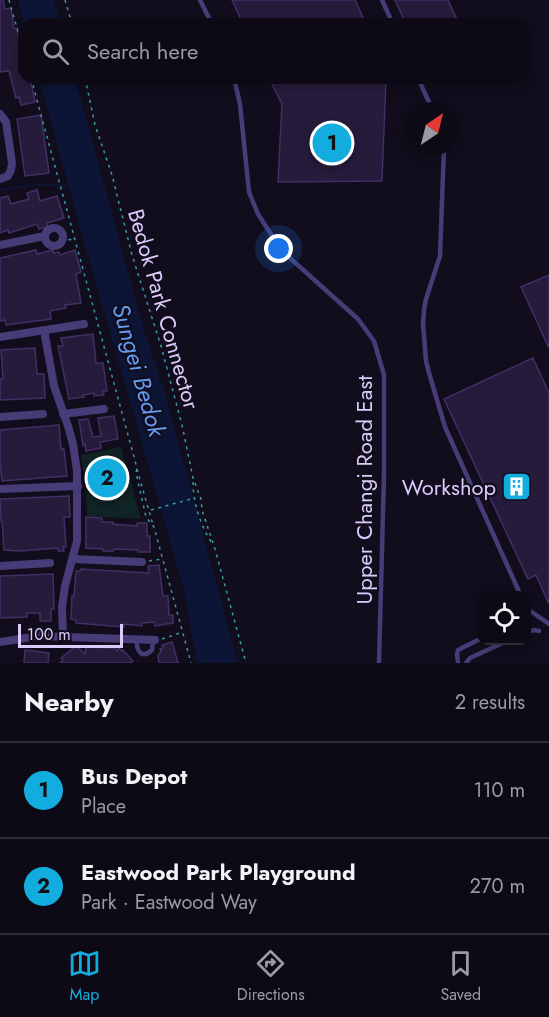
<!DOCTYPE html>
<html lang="en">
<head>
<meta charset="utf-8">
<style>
  :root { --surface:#0e0a15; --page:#17131e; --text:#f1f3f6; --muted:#9b9aa0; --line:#2e2b34; --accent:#13acdf }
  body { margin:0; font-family:Jost,sans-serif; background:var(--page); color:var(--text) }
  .controls { position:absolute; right:18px; bottom:18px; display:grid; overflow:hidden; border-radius:12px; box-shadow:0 3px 9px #0003 }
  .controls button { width:54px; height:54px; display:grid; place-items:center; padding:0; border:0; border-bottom:2px solid var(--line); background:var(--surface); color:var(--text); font:30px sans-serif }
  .compass { position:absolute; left:405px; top:102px; width:54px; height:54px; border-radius:50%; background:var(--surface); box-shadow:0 3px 9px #0003; rotate:35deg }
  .scale { position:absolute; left:18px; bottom:15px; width:105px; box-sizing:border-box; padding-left:6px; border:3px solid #d8ccfb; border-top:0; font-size:16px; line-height:21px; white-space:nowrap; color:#d8ccfb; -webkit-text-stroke:4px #120d1c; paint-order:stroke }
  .you { position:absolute; left:279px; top:249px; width:21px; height:21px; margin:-15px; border:4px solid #fff; border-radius:50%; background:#1a73e8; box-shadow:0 0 0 9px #1a73e833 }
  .badge { display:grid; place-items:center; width:39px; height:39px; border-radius:50%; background:var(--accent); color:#111; font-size:20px; font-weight:700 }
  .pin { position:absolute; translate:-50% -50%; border:3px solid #fff; box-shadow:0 2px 6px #0006 }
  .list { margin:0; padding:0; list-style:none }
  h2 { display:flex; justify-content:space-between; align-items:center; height:78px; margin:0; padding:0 24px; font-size:26px }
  h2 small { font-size:20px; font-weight:400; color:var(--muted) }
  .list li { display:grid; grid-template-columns:39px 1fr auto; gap:18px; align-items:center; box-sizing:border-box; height:96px; padding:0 24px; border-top:2px solid var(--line) }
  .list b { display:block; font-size:22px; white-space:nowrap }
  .list p { margin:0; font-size:20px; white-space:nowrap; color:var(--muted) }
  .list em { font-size:20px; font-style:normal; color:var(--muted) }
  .icon { flex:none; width:33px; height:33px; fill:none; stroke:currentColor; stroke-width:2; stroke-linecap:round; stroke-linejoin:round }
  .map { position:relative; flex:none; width:549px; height:663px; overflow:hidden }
  .search { position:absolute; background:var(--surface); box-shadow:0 3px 9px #0003; left:18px; right:18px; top:18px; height:66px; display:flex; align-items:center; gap:15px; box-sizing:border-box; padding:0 21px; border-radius:18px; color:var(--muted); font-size:22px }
  .sheet { height:270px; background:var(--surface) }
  nav { display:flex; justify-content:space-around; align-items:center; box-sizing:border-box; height:84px; border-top:2px solid var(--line); background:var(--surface); font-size:16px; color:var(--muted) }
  nav a { display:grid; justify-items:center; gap:3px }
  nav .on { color:var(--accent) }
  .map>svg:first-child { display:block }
  .green { fill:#102325 }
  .water { fill:#0c1535 }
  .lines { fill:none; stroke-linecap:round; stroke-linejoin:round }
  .stream { stroke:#0c1535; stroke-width:2 }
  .building { fill:#261b3b; stroke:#412f65; stroke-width:1.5 }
  .path { stroke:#379aa4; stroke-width:1.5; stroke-dasharray:3 4.5; stroke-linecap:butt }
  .lane { stroke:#473c77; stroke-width:4.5 }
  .street { stroke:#473c77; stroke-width:8 }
  .labels { text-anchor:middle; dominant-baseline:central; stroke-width:4.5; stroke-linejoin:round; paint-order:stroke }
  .street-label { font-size:22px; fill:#d8ccfb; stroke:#120d1c }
  .poi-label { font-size:22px; fill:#d8ccfb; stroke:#120d1c; text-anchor:end }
  .water-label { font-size:24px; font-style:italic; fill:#639af2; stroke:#120d1c }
</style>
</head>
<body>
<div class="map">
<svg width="549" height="663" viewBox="0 0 549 663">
  <rect width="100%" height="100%" fill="#120d1c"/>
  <path class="green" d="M121 447 141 519 87 516 86 488 81 455Z"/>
  <g class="water">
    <path d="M18 0H54L60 24H24Z"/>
    <path d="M39 78H75L143 327 165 393 238 663H197L184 590 84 242Z"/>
  </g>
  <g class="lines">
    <path class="stream" d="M0 190 43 184 69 187"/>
  </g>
  <g class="building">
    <path d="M0 0H3L5 9 11 8 14 29 17 28 20 49H22L24 60V78H30L35 102 21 105 19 97 16 98 9 71 0 72Z"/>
    <path d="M232 0H355L366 24H243Z"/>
    <path d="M395 0H448L459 24H406Z"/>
    <path d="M269 78H386L382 181 278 182 282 104Z"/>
    <path d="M41 115 49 173 25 176 17 119Z"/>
    <path d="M37 190 40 201 57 196 64 218 47 223 48 227 39 229 37 224 9 233 8 230 0 233V198L8 196 11 204 29 199 27 193Z"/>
    <path d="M36 250 37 254 53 250 54 253 59 252 60 255 75 250 81 272 76 274 81 303 65 305 66 308 50 311 51 319 6 325 5 320 0 321V258Z"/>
    <path d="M549 275V348L521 287Z"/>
    <path d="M93 334 96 363H103L107 391H103L104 395 94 396V393L83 395 84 397 69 399 58 346H63L61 338Z"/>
    <path d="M35 348 37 374H44L45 398 0 400V379H3L1 350Z"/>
    <path d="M533 358 549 393V604L536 575 528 579 444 399Z"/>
    <path d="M114 416 118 439 100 442 101 448 86 451 85 444 83 445 79 420 88 419 93 437 101 436 98 418Z"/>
    <path d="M59 425 61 449H64L67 476 2 481 0 460V430Z"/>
    <path d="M69 496 70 517H64L66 547H63L64 551H58V548L21 551 4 550 2 521H1L0 499Z"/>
    <path d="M86 517 102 518V522H113V524L137 526V523H147V536H150V552H138V550L114 549 113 551H103V549L86 548Z"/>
    <path d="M159 565 163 596H168L169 615H173V623L155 626 154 622 142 623V626L124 624V627L76 623V620L71 619 72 596H74L76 571H81V569L149 573 148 566Z"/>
    <path d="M53 574 54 609H51V621H40V613H27V617L0 618V576Z"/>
    <path d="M172 642 178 663H159L158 656 161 651 160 649 163 648 162 645Z"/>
    <path d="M76 646 85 654 86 647 114 648 117 651 119 648 122 651 123 650 133 661 130 663H60L63 660 61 658Z"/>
    <path d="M25 650 49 653 48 663H24Z"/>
  </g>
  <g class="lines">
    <g class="path">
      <path d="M9 0 24 53"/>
      <path d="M65 0 72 24"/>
      <path d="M31 78 137 468 136 473 146 517 154 527 191 663"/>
      <path d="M85 78 95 125 112 175 132 255 161 346 182 425 193 478 201 499 202 510 215 549 246 663"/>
      <path d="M61 241 74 239"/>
      <path d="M137 469 153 525"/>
      <path d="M193 482C193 503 201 527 213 545"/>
      <path d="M151 510 195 498"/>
      <path d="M149 561 162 559"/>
      <path d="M162 639 183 632"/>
    </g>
    <g class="lane">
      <path d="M200 0 212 24"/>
      <path d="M382 0 393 24"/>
      <path d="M234 78 240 104 249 192 258 214 274 239 291 259 358 319 374 341 384 375V475L379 663"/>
      <path d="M418 78 433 111"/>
      <path d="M444 147 440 256 426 299 424 310 423 323 426 361 429 373 445 427 521 596"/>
      <path d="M526 607 529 610 549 624"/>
      <path d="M526 633 534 630 539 631"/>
      <path d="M137 639C136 650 141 660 152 650L153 640"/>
      <path d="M458 663 457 654 458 650 482 638"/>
      <path d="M466 663 470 658 509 640"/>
    </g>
    <g class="street">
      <path d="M0 114 6 122 12 163 11 170 8 176 0 179"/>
      <circle cx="54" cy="237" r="9"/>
      <path d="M0 245 45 236"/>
      <path d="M44 330 54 386 68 426 73 444 77 471V541L65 586 62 607 63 636"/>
      <path d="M0 337 84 324"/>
      <path d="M63 414 104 409"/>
      <path d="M0 417 43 414"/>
      <path d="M0 489 78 486"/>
      <path d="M73 559 142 562"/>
      <path d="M0 566 50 563"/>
      <path d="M0 642 39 636 155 640"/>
    </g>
  </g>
  <defs>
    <symbol id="building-square" viewBox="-11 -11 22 22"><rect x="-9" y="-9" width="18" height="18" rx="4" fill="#13acdf" stroke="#120d1c"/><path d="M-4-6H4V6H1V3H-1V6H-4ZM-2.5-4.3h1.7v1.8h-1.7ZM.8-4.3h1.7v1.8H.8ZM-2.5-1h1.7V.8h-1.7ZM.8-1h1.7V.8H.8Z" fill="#fff"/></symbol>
  </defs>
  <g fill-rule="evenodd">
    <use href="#building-square" x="500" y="470" width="33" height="33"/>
  </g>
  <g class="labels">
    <g class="street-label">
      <text transform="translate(164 309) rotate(74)">Bedok Park Connector</text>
      <text transform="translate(364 490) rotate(-90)">Upper Changi Road East</text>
    </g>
    <g class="poi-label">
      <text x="496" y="487">Workshop</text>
    </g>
    <g class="water-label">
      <text transform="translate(139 370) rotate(74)">Sungei Bedok</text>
    </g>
  </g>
</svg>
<div class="controls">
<button><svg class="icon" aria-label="locate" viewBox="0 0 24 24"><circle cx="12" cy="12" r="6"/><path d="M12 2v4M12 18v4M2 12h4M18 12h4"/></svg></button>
</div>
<svg class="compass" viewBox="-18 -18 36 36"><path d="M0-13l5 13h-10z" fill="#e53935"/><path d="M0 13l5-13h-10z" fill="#9b9aa0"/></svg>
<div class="scale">100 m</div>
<div class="you"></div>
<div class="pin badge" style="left:332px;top:143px">1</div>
<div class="pin badge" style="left:107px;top:478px">2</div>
<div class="search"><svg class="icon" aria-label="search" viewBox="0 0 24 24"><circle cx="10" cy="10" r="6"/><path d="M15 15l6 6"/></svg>Search here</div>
</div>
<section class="sheet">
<h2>Nearby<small>2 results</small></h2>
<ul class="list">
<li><span class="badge">1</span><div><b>Bus Depot</b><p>Place</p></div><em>110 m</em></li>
<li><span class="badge">2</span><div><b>Eastwood Park Playground</b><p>Park · Eastwood Way</p></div><em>270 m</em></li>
</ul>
</section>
<nav>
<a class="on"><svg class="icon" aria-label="map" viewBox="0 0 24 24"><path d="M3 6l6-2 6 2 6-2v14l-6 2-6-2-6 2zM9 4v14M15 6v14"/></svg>Map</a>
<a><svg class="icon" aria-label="directions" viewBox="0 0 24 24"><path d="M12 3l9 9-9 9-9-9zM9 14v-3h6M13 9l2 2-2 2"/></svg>Directions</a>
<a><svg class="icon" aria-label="saved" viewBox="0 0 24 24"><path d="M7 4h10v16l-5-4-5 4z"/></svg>Saved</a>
</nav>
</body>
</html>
